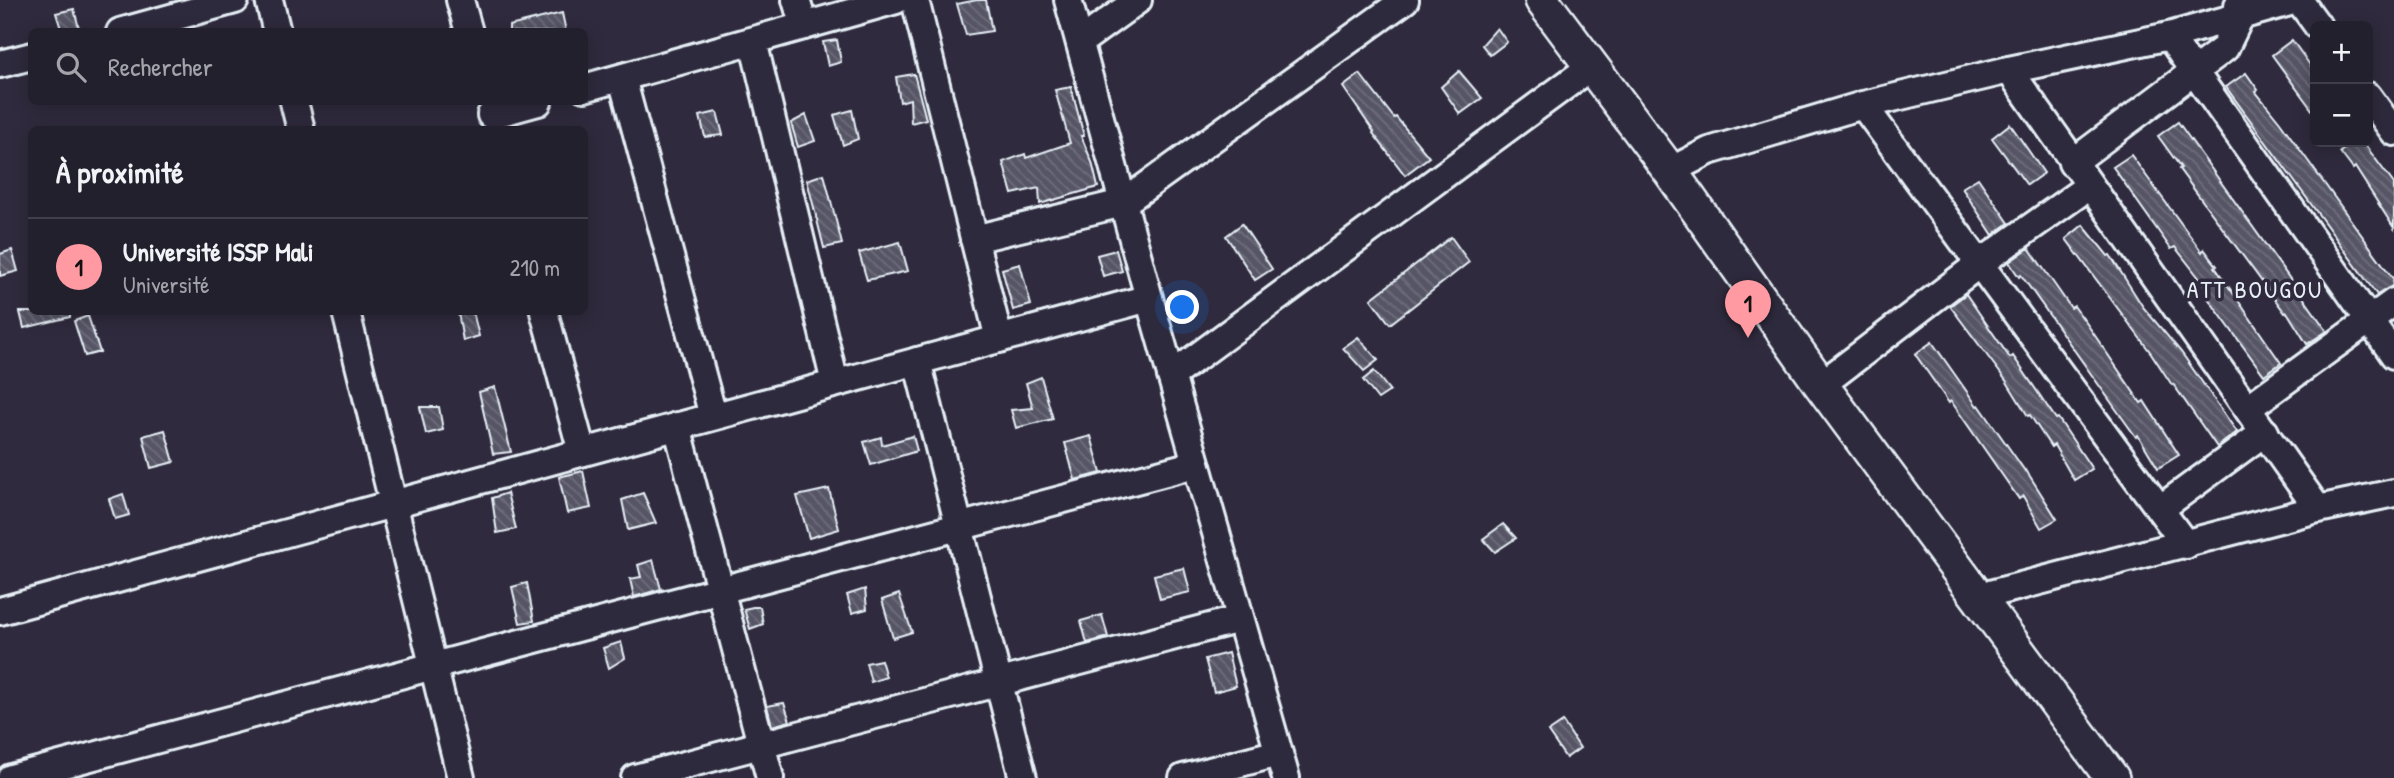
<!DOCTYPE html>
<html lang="fr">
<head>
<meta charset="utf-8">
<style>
  :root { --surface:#23202e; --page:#2b2836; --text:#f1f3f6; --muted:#a3a3aa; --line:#403e4a; --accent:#ff9aa2 }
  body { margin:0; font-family:"Patrick Hand",sans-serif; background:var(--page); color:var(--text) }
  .controls { position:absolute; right:21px; top:21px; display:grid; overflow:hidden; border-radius:10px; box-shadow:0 4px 18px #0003 }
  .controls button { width:63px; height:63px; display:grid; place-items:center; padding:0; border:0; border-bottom:2px solid var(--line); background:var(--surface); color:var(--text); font:35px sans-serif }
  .you { position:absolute; left:1183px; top:308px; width:24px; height:24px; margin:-18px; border:5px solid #fff; border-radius:50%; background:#1a73e8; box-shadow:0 0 0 10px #1a73e833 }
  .badge { display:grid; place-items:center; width:46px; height:46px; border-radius:50%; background:var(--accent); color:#111; font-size:23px; font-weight:700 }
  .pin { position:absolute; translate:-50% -58px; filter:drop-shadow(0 2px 4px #0008) }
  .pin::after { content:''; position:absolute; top:37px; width:24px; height:21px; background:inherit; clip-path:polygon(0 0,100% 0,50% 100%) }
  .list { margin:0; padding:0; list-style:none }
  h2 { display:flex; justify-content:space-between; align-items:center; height:91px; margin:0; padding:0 28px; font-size:30px }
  h2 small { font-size:23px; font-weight:400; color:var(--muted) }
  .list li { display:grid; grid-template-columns:46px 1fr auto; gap:21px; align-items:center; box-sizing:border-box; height:98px; padding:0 28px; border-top:2px solid var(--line) }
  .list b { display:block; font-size:26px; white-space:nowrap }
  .list p { margin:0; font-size:23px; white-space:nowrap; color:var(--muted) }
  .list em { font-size:23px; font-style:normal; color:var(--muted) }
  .icon { flex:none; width:38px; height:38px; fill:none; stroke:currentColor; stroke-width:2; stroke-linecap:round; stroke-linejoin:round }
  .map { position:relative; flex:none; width:2394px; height:778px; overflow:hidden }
  .search { position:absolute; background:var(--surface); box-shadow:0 4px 18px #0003; left:28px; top:28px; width:560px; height:77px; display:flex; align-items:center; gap:18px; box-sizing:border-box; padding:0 24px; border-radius:10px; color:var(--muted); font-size:26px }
  .panel { position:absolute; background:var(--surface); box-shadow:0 4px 18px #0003; left:28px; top:126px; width:560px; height:189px; border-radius:10px }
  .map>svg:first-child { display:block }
  .building { fill:url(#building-back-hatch); stroke:#e8f1f8; stroke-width:2 }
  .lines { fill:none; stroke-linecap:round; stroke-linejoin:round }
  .minor-casing { stroke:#e8f1f8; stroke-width:32 }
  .major-casing { stroke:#e8f1f8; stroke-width:38 }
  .minor { stroke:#2f2a3d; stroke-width:26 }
  .major { stroke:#2f2a3d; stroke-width:33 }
  .labels { text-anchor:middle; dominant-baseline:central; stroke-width:7; stroke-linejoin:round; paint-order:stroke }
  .neighbourhood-label { font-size:24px; letter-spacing:2px; fill:#e8f1f8; stroke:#2f2a3d }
</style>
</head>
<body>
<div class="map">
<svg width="2394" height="778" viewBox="0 0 2394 778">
  <defs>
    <pattern id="building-back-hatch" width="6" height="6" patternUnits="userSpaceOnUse" patternTransform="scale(1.75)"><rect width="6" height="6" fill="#575565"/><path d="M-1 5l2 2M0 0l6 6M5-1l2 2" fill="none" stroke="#6f6e7c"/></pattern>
  </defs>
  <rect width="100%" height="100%" fill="#2f2a3d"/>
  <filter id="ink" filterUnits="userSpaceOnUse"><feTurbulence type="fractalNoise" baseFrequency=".0143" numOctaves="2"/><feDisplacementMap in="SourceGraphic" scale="14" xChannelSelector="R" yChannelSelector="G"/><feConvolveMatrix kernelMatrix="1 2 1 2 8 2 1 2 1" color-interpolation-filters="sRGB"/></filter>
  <g filter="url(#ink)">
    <g class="building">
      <path d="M977 0H986L992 31 966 35 957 4Z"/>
      <path d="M74 9 80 32H62L56 13Z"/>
      <path d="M562 13 566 32H509V26Z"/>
      <path d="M1497 28 1507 42 1490 55 1482 45Z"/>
      <path d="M837 40 841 62 828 66 823 42Z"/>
      <path d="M2292 40 2315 72V114L2272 55Z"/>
      <path d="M1459 71 1482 98 1460 114 1441 87Z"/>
      <path d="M2246 73 2258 90 2256 92 2280 122 2394 280 2392 286 2377 295 2226 87Z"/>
      <path d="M914 74 926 119 911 123 910 99 900 102 896 77Z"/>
      <path d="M1360 74 1394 118 1396 117 1429 157 1405 175 1373 133 1374 132 1343 87Z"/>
      <path d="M1071 87 1084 136H1081L1092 162 1098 187 1040 204 1039 188 1012 194 1003 162 1025 154 1026 158 1070 143 1055 90Z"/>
      <path d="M852 110 858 139 843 145 834 115Z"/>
      <path d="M717 112 723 135 705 137 700 116Z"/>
      <path d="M806 115 815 141 798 147 791 123Z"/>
      <path d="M2178 122 2327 331 2307 344 2287 312 2285 313 2179 169 2181 168 2158 136Z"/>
      <path d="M2010 124 2044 173 2027 185 1992 138Z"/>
      <path d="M2354 142H2363L2394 184V228L2355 167 2353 169 2340 152Z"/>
      <path d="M2131 155 2202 252 2204 249 2217 266 2215 267 2281 363 2264 375 2205 294 2210 292 2175 247 2171 249 2113 167Z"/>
      <path d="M824 174 842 244 824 248 807 180Z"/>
      <path d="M1978 178 2009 223 1993 235 1962 188Z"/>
      <path d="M1242 224 1272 269 1255 280 1226 236Z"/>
      <path d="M2083 225 2108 256 2110 255 2143 307 2181 352 2237 432 2217 447 2173 384 2172 385 2151 353 2066 239Z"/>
      <path d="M1451 237 1469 262 1390 324 1371 299Z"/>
      <path d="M900 242 908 271 867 280 859 253Z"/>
      <path d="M2029 248 2071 308 2074 306 2087 324 2141 403 2144 401 2179 455 2158 468 2138 435 2136 437 2118 412 2021 275 2019 277 2009 262Z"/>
      <path d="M12 250 18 271 0 276V254Z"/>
      <path d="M1116 250 1122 271 1103 276 1097 255Z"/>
      <path d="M1020 264 1031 305 1013 310 1002 269Z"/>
      <path d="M1966 294 2010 358 2013 356 2056 419 2058 418 2092 469 2074 480 2054 445 2051 447 2030 415 2028 416 2007 382 1950 306Z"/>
      <path d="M20 312H70V317L24 328Z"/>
      <path d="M458 312H473L479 336 463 341Z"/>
      <path d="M88 316 100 352 85 356 74 321Z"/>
      <path d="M1358 337 1378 360 1364 371 1343 348Z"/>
      <path d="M1932 342 1977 406 1979 405 2025 471 2026 470 2057 519 2041 528 2023 496 2019 499 1951 401 1949 403 1915 354Z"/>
      <path d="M1374 371 1390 391 1378 399 1363 380Z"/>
      <path d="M1041 377 1053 419 1016 428 1011 410 1033 408 1026 383Z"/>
      <path d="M495 387 511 452 493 454 479 392Z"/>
      <path d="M420 407H439L443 430 426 434Z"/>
      <path d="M165 430 174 462 151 468 143 436Z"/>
      <path d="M913 436 917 451 871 465 864 442 881 437 882 445Z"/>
      <path d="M1091 436 1101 473 1075 480 1065 443Z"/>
      <path d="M583 471 591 508 567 513 559 477Z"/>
      <path d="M829 489 839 529 809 538 797 496Z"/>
      <path d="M507 493 516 529 497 533 492 498Z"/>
      <path d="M643 493 656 523 628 530 622 500Z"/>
      <path d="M123 494 129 515 115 519 109 499Z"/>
      <path d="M1503 524 1516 538 1495 552 1483 539Z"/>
      <path d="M653 560 661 589 634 597 630 579 641 577 638 565Z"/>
      <path d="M1184 568 1190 592 1160 599 1154 575Z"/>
      <path d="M527 583 534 621 520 623 512 587Z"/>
      <path d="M865 589 867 609 852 613 847 595Z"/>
      <path d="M899 594 912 632 893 638 882 600Z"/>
      <path d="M753 607H760L763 624 750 629 744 609Z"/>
      <path d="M1102 615 1108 637 1087 643 1081 621Z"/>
      <path d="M621 642 625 658 609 668 603 648Z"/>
      <path d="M1228 653 1236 686 1214 692 1205 659Z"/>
      <path d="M881 660 886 677 871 682 866 663Z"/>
      <path d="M784 703 790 721 772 726 767 706Z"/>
      <path d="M1563 722 1580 748 1566 758 1548 732Z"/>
    </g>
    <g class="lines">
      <defs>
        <g id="minor">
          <path d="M269 0 277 32"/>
          <path d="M460 0 469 32"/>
          <path d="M796 0 804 26"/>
          <path d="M915 0 999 339"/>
          <path d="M1068 0 1149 298 1286 778"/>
          <path d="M2299 0 2318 26"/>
          <path d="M120 32 235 0"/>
          <path d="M2169 36 2394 355"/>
          <path d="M753 41 835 383"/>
          <path d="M1080 42 1138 0"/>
          <path d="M0 64 32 56"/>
          <path d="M2009 70 2318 509"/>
          <path d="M622 78 713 416"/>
          <path d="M584 88 896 0"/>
          <path d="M2368 96 2394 132"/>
          <path d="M294 102 301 130"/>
          <path d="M1863 105 2186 545"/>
          <path d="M491 115 538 102"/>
          <path d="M2072 163 2225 48 2240 17 2238 5"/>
          <path d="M1670 171 1709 151 1863 105 2009 70 2169 36 2297 0"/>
          <path d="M974 239 1123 203 1405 0"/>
          <path d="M346 312 461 778"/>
          <path d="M544 312 582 452"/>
          <path d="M917 361 1023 778"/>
          <path d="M1171 376 1592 66"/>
          <path d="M1821 385 1979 264 2089 186"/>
          <path d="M2248 408 2394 302"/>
          <path d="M677 426 770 778"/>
          <path d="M2160 509 2265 432"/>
          <path d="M1978 597 2318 509 2394 493"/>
          <path d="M0 611 1149 298"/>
          <path d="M11 778 1196 464"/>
          <path d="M635 778 1240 619"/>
          <path d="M1183 778 1278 753"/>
        </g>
        <path id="major" d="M1542 0 1670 171 1821 385 2112 778"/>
      </defs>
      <use href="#minor" class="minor-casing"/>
      <use href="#major" class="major-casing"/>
      <use href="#minor" class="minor"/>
      <use href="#major" class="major"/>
    </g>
  </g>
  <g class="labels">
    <g class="neighbourhood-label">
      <text x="2255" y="289">ATT BOUGOU</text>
    </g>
  </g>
</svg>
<div class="controls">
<button>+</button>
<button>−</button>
</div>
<div class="you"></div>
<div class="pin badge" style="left:1748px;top:338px">1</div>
<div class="search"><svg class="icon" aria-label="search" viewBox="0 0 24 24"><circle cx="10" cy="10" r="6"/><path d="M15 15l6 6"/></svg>Rechercher</div>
<section class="panel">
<h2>À proximité<small></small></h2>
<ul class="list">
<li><span class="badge">1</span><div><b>Université ISSP Mali</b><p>Université</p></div><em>210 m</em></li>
</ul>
</section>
</div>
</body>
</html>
